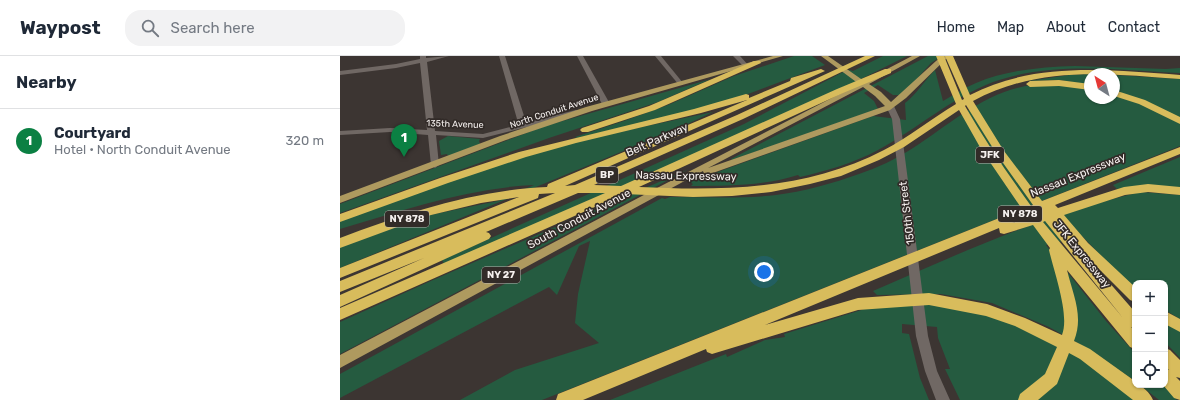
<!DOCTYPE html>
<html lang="en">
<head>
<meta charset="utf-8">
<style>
  :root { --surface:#fff; --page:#f2f2f3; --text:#1f2937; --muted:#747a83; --line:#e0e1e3; --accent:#0b8043 }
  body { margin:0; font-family:Rubik,sans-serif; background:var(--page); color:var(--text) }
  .controls { position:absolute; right:12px; bottom:12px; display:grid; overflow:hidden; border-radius:8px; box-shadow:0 1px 3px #0004 }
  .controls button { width:36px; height:36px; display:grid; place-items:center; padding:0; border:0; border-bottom:1px solid var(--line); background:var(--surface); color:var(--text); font:20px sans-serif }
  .compass { position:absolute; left:744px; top:12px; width:36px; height:36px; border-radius:50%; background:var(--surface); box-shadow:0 1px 3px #0004; rotate:324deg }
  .you { position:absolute; left:424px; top:216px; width:14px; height:14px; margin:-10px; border:3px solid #fff; border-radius:50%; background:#1a73e8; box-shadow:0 0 0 6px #1a73e833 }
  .badge { display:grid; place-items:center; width:26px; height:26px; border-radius:50%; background:var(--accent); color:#fff; font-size:13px; font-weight:700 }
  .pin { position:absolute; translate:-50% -33px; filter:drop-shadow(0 1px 2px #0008) }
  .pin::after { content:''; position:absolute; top:21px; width:14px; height:12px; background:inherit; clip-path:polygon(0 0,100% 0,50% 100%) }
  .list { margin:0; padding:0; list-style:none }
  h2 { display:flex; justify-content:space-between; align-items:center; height:52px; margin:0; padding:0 16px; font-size:17px }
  h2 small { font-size:13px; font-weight:400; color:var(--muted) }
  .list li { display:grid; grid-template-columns:26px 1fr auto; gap:12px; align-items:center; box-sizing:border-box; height:64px; padding:0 16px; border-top:1px solid var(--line) }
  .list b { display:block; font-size:15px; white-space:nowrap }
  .list p { margin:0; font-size:13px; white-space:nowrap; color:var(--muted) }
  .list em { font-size:13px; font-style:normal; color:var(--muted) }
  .icon { flex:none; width:22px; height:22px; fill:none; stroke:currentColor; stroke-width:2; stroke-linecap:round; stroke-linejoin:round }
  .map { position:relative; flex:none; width:840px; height:344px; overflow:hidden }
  header { display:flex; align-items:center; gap:24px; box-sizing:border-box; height:56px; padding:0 20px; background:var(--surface); border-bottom:1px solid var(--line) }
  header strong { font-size:19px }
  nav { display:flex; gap:22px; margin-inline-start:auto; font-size:14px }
  .search { width:280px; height:36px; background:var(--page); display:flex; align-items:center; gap:10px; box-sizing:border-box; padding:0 14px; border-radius:16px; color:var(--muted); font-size:15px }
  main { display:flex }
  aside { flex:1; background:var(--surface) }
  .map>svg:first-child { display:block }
  .green { fill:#255b40 }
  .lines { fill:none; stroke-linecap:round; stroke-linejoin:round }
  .minor { fill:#706864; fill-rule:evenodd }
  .major { fill:#ae9a5f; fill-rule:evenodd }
  .highway { fill:#d8bc5c; fill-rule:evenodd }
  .labels { text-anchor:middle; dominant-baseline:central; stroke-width:3.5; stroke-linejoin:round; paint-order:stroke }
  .far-street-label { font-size:9px; fill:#f6f1ef; stroke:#322b28 }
  .shield { fill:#322b28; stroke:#bbb6b3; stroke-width:1 }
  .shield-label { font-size:10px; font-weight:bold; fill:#f6f1ef }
  .street-label { font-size:11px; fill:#f6f1ef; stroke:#322b28 }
</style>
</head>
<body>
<header>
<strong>Waypost</strong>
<div class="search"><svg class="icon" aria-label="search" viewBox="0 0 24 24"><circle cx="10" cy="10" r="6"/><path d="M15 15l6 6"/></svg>Search here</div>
<nav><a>Home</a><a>Map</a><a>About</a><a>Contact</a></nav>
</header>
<main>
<aside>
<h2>Nearby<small></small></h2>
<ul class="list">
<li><span class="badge">1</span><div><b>Courtyard</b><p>Hotel · North Conduit Avenue</p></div><em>320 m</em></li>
</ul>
</aside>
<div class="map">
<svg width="840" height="344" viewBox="0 0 840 344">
  <rect width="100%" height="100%" fill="#3c3532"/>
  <g class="green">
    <path d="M454 0H472L485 9 408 38 361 53 237 82 235 81 284 65 328 49 394 20Z"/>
    <path d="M543 0H567L499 34 427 67 104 208 102 204 404 68 505 15 510 14 513 15Z"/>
    <path d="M588 0H602L591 7 566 35 561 39H553L538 29 524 37 534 45 538 53 392 104 391 103Z"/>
    <path d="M735 10 826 13 840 12V17C778 14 712 5 653 26 611 42 577 73 538 94 514 107 486 115 460 121L458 119C424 130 386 130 351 130L353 128 350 126 533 60 566 64 565 47C577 38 584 25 595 14L603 45C614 39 624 32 636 27 666 14 702 11 735 10Z"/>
    <path d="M750 18V29L720 24 688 25 729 19Z"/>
    <path d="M774 19 840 23V90L202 344H120L175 314 259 287 235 267 238 238 250 185 239 190 217 239 209 231 0 342V318L322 142 325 143 330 141C365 141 401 143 436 139 462 136 494 127 519 118 537 112 556 103 573 92 610 68 647 34 693 29 712 27 731 30 750 33V42H774V39L813 48 774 35Z"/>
    <path d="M371 23 318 46 209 82 0 157V148L205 70Z"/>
    <path d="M373 56 339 72 0 212V191L85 160 158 145 194 129C128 132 63 154 0 173V165L101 128 222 88Z"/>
    <path d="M108 80 140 83 139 85 140 88 108 100 107 98 101 99 99 85Z"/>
    <path d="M840 101V132L804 129 777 133 773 129Z"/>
    <path d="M349 113 0 298V266L93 224Z"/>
    <path d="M801 136 840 139V263L825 254V227H795V232L773 212 742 180 706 189 766 265 795 297V325L752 295 709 271 652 247 601 238 537 239 533 235C620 197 708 157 801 136Z"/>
    <path d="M556 249H597L637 254 716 285 802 344H620L605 313H610L598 282 597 271 562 268V277L569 278 580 322 589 344H270L386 298 387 301 425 284 445 281 444 278 531 251Z"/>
    <path d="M825 265 840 274V302L825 286Z"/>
    <path d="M800 329H824L837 344H819Z"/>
  </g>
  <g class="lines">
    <g class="minor">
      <path d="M80 0H86V2L109 0 87 6 95 75 143 78 174 70 177 67V63L159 0H165L185 63V67L236 54 240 56 239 58 143 82 96 79 99 109 95 112 91 109 88 79 50 76 0 79V75L50 72 87 74 80 7 56 12 0 19V15L56 8 80 3Z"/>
      <path d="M237 0H243L270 48 269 50H266L262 48Z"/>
      <path d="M315 0H321L343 27V29H339Z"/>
      <path d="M393 0H400L409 10 404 11Z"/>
      <path d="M547 48H553L560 63 588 280 597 315 610 344H596L585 315 576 280 552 63 546 50Z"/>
    </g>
    <g class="major">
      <path d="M433 0H443L252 55 166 84 0 147V140L160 80 246 51Z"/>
      <path d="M481 0H488L524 25 572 0H580L529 28 541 36 551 46 596 5 602 0H609L566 42 550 54 370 118H364L363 115 0 312V299L319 131 519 28ZM523 31 535 40 545 50 368 112Z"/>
    </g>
    <g class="highway">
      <path d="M525 0H535L403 63 254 129 281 130 497 33 545 13H551V17L503 37 299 131C383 135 467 134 544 94 569 81 591 63 616 48L596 0H604L622 44 624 43 605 0H613L630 39C695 5 770 14 840 19V23C769 18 700 9 633 45L664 95 702 145 840 91V98L715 149 718 152 784 131 808 128 840 131V139L808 136 785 139 724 159 748 187 795 231V246L790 244 747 201 795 256V272L791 271 795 275V293L790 291 727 214C733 239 744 260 734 285L750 293 792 323 795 325V329C803 329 810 337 813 344H793L740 303 729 297 717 328 698 344H678L680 338 705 318 717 291 675 270 646 260 589 249 518 254 372 298 367 296 366 293 243 344H216L218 338 682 153 641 93 619 54 564 91 539 104 501 120 470 128 431 136 392 140 353 141 284 138 0 264V252L265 137H238L146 176 149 177 151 180 149 183 0 251V239L84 202 0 236V225L215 137 199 138 198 142 0 222V212L179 141 141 147 87 160 0 192V182C66 157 135 134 207 131L208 128 407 44 361 57 236 87 186 101 108 127 0 166V158L100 122 179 96 354 53 406 38 409 39V42L450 25 451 22 481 13 485 15 225 130 235 129 397 59ZM626 49 656 97 693 149 691 150C668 118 645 85 625 50ZM687 161 688 162 672 167ZM705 165 783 262 703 166ZM693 169 710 192 709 194C714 216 730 259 722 279L685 262 647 248 589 237 518 242 425 269 659 172 660 177 664 178Z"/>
      <path d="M414 5H420L421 7 315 54 248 76H242L240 74 242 72 309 50Z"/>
      <path d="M719 24 750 28V34L719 30 690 31 686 28 690 25Z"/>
      <path d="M774 34 805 44 840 61V68L799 48 774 40Z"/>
      <path d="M825 255 840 263V276L825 268Z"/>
      <path d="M825 292 830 294 840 304V322L836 321 840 325V344L834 342 823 329H825V313L829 314 825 310Z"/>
    </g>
  </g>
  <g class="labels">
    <g class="far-street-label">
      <text transform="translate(214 55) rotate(-18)">North Conduit Avenue</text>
      <text transform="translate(115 68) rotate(2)">135th Avenue</text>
    </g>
    <g class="shield">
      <rect x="636" y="91" width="28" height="16" rx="3"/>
      <rect x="256" y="111" width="22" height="16" rx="3"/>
      <rect x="658" y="150" width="44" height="16" rx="3"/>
      <rect x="45" y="155" width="44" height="16" rx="3"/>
      <rect x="142" y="211" width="38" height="16" rx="3"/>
    </g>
    <g class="shield-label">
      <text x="650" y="99">JFK</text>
      <text x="267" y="119">BP</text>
      <text x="680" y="158">NY 878</text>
      <text x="67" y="163">NY 878</text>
      <text x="161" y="219">NY 27</text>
    </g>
    <g class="street-label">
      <text transform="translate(317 84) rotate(-24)">Belt Parkway</text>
      <text transform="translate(738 119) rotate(-22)">Nassau Expressway</text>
      <text transform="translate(346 120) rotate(1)">Nassau Expressway</text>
      <text transform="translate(567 157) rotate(-97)">150th Street</text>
      <text transform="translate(239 163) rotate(-28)">South Conduit Avenue</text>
      <text transform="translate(742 198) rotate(51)">JFK Expressway</text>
    </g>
  </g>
</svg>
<div class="controls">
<button>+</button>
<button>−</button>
<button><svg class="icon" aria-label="locate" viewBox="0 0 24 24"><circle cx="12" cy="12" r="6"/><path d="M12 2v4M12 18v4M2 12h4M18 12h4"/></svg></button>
</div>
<svg class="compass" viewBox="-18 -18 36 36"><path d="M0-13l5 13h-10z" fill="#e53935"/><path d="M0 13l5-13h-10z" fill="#747a83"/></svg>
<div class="you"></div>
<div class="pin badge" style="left:64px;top:101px">1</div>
</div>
</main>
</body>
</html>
